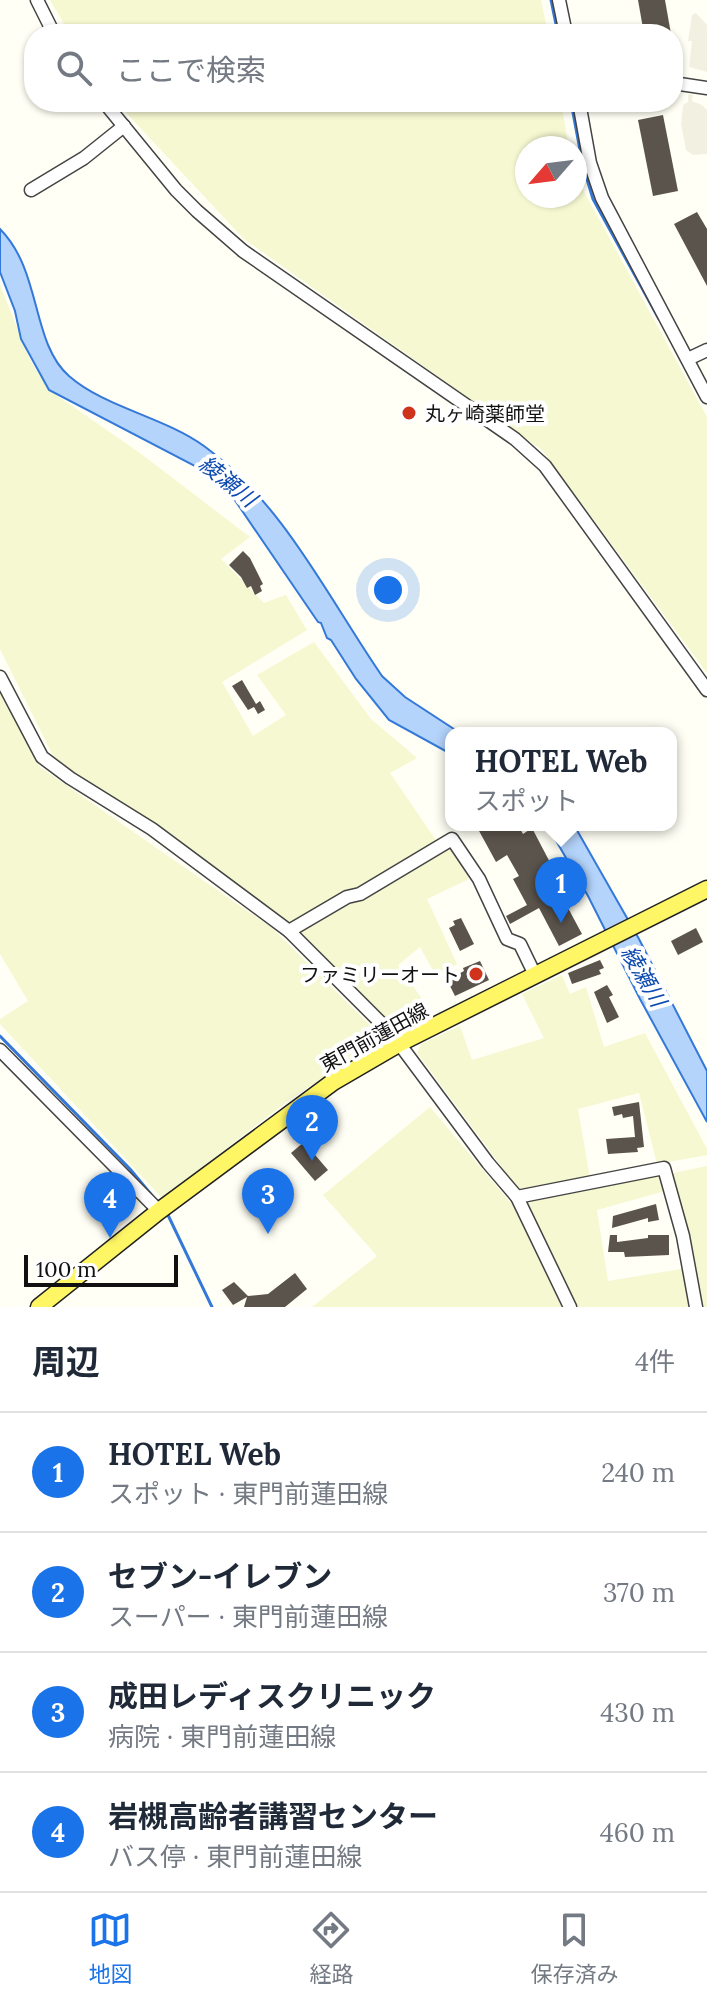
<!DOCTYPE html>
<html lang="ja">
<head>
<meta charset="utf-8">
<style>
  :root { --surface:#fff; --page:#f6f6f7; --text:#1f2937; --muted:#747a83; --line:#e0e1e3; --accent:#1a73e8 }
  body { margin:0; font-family:Lora,"Noto Sans JP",serif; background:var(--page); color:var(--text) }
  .compass { position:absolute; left:515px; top:136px; width:72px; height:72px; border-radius:50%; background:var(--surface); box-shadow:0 2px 6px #0004; rotate:242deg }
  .scale { position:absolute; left:24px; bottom:20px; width:154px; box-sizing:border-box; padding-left:8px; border:4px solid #111; border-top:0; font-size:22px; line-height:28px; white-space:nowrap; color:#111; -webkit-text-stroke:6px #fff; paint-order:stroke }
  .you { position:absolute; left:388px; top:590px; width:28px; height:28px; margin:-20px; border:6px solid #fff; border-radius:50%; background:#1a73e8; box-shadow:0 0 0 12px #1a73e833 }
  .badge { display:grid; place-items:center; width:52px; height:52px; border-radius:50%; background:var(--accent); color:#fff; font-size:26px; font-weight:700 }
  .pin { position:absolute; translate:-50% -66px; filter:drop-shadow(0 2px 4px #0008) }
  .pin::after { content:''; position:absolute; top:42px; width:28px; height:24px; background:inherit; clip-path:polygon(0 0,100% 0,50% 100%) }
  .popup { position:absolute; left:445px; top:727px; width:232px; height:104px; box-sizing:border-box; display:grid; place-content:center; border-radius:16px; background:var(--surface); filter:drop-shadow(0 2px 6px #0005); font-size:26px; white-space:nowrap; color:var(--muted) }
  .popup b { font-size:30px; color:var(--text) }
  .popup::after { content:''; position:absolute; left:50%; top:100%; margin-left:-16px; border:16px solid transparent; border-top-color:var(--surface) }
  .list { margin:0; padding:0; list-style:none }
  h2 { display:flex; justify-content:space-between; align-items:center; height:104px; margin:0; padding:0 32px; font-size:34px }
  h2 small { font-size:26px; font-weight:400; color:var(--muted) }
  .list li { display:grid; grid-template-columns:52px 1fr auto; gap:24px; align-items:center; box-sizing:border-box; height:120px; padding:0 32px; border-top:2px solid var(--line) }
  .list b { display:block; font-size:30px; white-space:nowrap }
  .list p { margin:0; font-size:26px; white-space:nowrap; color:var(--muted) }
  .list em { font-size:26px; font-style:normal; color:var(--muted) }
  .icon { flex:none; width:44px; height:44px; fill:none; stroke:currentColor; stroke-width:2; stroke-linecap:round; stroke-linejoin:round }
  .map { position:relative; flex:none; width:707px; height:1307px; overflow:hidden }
  .search { position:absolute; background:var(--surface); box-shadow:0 2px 6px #0004; left:24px; right:24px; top:24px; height:88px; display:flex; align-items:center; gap:20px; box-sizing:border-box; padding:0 28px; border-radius:32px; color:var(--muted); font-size:30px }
  .sheet { height:584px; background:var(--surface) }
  nav { display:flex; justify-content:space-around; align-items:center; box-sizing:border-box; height:112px; border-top:2px solid var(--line); background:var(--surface); font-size:22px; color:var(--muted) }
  nav a { display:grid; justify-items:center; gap:4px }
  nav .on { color:var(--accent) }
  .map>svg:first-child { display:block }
  .farmland { fill:#f5f8d1 }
  .plaza { fill:#f2f1e1 }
  .water { fill:#b4d4fb; stroke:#3479d9; stroke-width:2 }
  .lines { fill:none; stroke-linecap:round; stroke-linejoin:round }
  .stream { stroke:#3479d9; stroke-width:3 }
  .building { fill:#5b544c }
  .minor-casing { stroke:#444; stroke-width:15 }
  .major-casing { stroke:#222; stroke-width:19 }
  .minor { stroke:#fff; stroke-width:12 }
  .major { stroke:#fff665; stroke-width:16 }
  .poi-dot { fill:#cf331b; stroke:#fff; stroke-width:3 }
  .labels { text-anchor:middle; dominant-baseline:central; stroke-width:8; stroke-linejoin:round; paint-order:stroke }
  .poi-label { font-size:20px; fill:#111; stroke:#fff; text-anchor:start }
  .street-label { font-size:20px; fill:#111; stroke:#fff }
  .water-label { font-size:22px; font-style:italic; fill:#0d4bb0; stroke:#fff }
</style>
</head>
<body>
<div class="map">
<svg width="707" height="1307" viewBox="0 0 707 1307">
  <rect width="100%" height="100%" fill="#fffff5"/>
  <g class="farmland">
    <path d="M50 0H541L548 34H70Z"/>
    <path d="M116 102H561L569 148H527V196H575V175L707 417V673L542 450 244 239Z"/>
    <path d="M0 285 30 360 49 390 140 453 250 537 221 559 264 603 286 595 307 630 222 682 253 736 286 715 257 675 314 642 371 719 417 758 390 773 442 849 455 843 469 879 427 899 457 964 436 976 420 947 398 965 432 1013 405 1027 394 1025 279 915 54 758 0 649Z"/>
    <path d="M0 687 40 767 272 928 378 1033 377 1042 289 1100 162 1198 0 1024V1019L28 1001 0 954Z"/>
    <path d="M562 975 570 994 586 987 604 1047 645 1033 707 1149V1155L657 1164 639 1093 578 1109 590 1178 519 1190 417 1053 421 1044 460 1026 472 1060 544 1038 522 994Z"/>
    <path d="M430 1107 514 1207 562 1307H312L377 1256 323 1195Z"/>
    <path d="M707 1166V1307H576L528 1202 661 1175 665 1191 597 1210 608 1281 693 1267 673 1173Z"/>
  </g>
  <g class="plaza">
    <path d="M696 13 707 25V72L689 67 692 41H688L692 15Z"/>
    <path d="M688 94 693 95 692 101 702 105 707 110V154L693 155 686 150 681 124 683 105 688 102Z"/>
  </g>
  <g class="water">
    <path d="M0 229C42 271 31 343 69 376 104 407 164 417 204 446 284 504 327 596 382 676L405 697 460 733H451V754L389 720 356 679 331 640 327 638 321 623 318 622 232 496 197 467 49 390 21 339 15 311 0 272Z"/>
    <path d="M547 825H574L639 939 707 1071V1122L640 999 588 896Z"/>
  </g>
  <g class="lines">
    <g class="stream">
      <path d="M551 0 558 34"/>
      <path d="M571 102 583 166 593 199 659 319"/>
      <path d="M0 1036 130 1169 154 1198"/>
      <path d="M167 1213 212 1307"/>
    </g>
  </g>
  <g class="building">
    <path d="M638 0H665L671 34H644Z"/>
    <path d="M663 115 678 191 653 196 638 120Z"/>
    <path d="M697 212 707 229V286L674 224Z"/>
    <path d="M243 551 250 558 263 584 260 586 262 591 255 595 251 586 247 588 241 577 229 565Z"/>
    <path d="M242 680 256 704 260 701 265 710 258 714 254 707 248 710 232 686Z"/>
    <path d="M485 825H518L523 834 532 828 565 891 560 893 582 934 559 946 539 908 510 924 506 916 527 905 513 879 519 876 507 855 496 862 478 829Z"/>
    <path d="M461 918 474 944 460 951 449 928 455 925 453 921Z"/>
    <path d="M696 928 703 942 678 955 671 941Z"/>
    <path d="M600 960 604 968 599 970 601 974 572 984 568 973Z"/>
    <path d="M480 961 489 980 455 996 447 980 464 971 463 968Z"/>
    <path d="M607 985 613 995 609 997 619 1017 607 1023 594 992Z"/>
    <path d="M639 1102 644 1147 637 1148 638 1152 608 1154 606 1139 635 1137 633 1116 623 1118 622 1114 614 1116 612 1107Z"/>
    <path d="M304 1142 328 1170 315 1181 291 1153Z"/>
    <path d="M656 1204 659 1220 648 1222V1218L612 1228 613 1216Z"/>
    <path d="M610 1235H617V1242L648 1238V1235H669V1255L625 1257 624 1252H608Z"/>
    <path d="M295 1273 307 1289 285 1307H244L247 1297 233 1305 222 1290 234 1282 248 1296 268 1294Z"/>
  </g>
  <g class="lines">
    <defs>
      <g id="minor">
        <path d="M37 0 54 34"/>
        <path d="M559 0 566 34"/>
        <path d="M673 83 707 88"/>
        <path d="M104 102 176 190 197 211 243 251 515 439 545 466 707 690"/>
        <path d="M579 102 590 163 602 198 707 397"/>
        <path d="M31 190 84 158 124 126"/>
        <path d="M688 359 707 350"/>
        <path d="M0 677 42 757 70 778 152 829 289 931 392 1034 488 1163 517 1197 570 1307"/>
        <path d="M289 931 347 897 360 894 452 839 479 879 507 939 520 944 535 975"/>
        <path d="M0 1050 159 1211"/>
        <path d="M517 1197 664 1168 683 1236 696 1307"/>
      </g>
      <path id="major" d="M39 1307 159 1211 333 1082 400 1043 707 889"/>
    </defs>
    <use href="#minor" class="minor-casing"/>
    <use href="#major" class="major-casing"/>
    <use href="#minor" class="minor"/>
    <use href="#major" class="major"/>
  </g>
  <g class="poi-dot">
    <circle cx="409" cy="413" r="8"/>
    <circle cx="476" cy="974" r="8"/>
  </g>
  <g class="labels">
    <g class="poi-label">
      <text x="425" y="413">丸ヶ崎薬師堂</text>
      <text x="460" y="974" text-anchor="end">ファミリーオート</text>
    </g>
    <g class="street-label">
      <text transform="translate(374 1037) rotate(-29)">東門前蓮田線</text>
    </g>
    <g class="water-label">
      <text transform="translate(228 481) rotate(39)">綾瀬川</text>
      <text transform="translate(644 976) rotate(60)">綾瀬川</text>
    </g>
  </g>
</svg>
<svg class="compass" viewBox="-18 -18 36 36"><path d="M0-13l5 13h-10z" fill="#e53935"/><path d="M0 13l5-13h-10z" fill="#747a83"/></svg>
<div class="scale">100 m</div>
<div class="you"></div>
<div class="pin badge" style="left:561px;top:923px">1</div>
<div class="popup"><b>HOTEL Web</b>スポット</div>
<div class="pin badge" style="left:312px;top:1161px">2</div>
<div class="pin badge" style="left:268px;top:1234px">3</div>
<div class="pin badge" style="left:110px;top:1238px">4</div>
<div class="search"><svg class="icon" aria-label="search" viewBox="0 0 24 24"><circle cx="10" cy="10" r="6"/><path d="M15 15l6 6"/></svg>ここで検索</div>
</div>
<section class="sheet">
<h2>周辺<small>4件</small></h2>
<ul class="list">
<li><span class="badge">1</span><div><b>HOTEL Web</b><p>スポット · 東門前蓮田線</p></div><em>240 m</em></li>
<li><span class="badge">2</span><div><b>セブン-イレブン</b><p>スーパー · 東門前蓮田線</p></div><em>370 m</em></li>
<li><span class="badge">3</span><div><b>成田レディスクリニック</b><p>病院 · 東門前蓮田線</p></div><em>430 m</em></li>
<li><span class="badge">4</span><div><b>岩槻高齢者講習センター</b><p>バス停 · 東門前蓮田線</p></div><em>460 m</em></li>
</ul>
</section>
<nav>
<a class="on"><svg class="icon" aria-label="map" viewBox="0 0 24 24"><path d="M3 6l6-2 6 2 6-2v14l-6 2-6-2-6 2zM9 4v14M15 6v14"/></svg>地図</a>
<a><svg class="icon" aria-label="directions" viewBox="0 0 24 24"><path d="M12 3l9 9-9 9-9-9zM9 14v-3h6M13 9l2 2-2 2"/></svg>経路</a>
<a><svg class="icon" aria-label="saved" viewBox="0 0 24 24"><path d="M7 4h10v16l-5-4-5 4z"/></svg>保存済み</a>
</nav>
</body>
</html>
